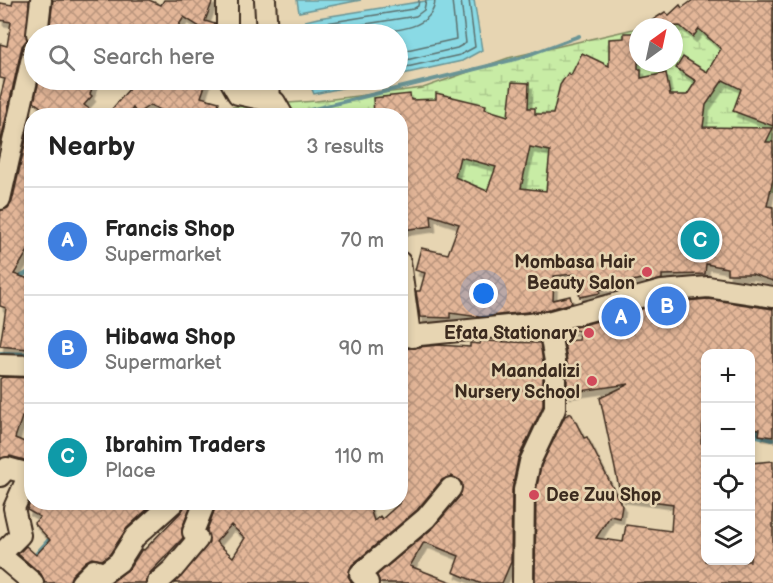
<!DOCTYPE html>
<html lang="en">
<head>
<meta charset="utf-8">
<style>
  :root { --surface:#fff; --page:#f2f2f2; --text:#222; --muted:#767676; --line:#e0e0e0; --accent:#d1495b }
  body { margin:0; font-family:"Balsamiq Sans",sans-serif; background:var(--page); color:var(--text) }
  .controls { position:absolute; right:18px; bottom:18px; display:grid; overflow:hidden; border-radius:12px; box-shadow:0 3px 9px #0003 }
  .controls button { width:54px; height:54px; display:grid; place-items:center; padding:0; border:0; border-bottom:2px solid var(--line); background:var(--surface); color:var(--text); font:30px sans-serif }
  .compass { position:absolute; left:629px; top:18px; width:54px; height:54px; border-radius:50%; background:var(--surface); box-shadow:0 3px 9px #0003; rotate:33deg }
  .you { position:absolute; left:484px; top:294px; width:21px; height:21px; margin:-15px; border:4px solid #fff; border-radius:50%; background:#1a73e8; box-shadow:0 0 0 9px #1a73e833 }
  .badge { display:grid; place-items:center; width:39px; height:39px; border-radius:50%; background:var(--accent); color:#fff; font-size:20px; font-weight:700 }
  .pin { position:absolute; translate:-50% -50%; border:3px solid #fff; box-shadow:0 2px 6px #0006 }
  .list { margin:0; padding:0; list-style:none }
  h2 { display:flex; justify-content:space-between; align-items:center; height:78px; margin:0; padding:0 24px; font-size:26px }
  h2 small { font-size:20px; font-weight:400; color:var(--muted) }
  .list li { display:grid; grid-template-columns:39px 1fr auto; gap:18px; align-items:center; box-sizing:border-box; height:108px; padding:0 24px; border-top:2px solid var(--line) }
  .list b { display:block; font-size:22px; white-space:nowrap }
  .list p { margin:0; font-size:20px; white-space:nowrap; color:var(--muted) }
  .list em { font-size:20px; font-style:normal; color:var(--muted) }
  .icon { flex:none; width:33px; height:33px; fill:none; stroke:currentColor; stroke-width:2; stroke-linecap:round; stroke-linejoin:round }
  .map { position:relative; flex:none; width:773px; height:583px; overflow:hidden }
  .search { position:absolute; background:var(--surface); box-shadow:0 3px 9px #0003; left:24px; top:24px; width:384px; height:66px; display:flex; align-items:center; gap:15px; box-sizing:border-box; padding:0 21px; border-radius:33px; color:var(--muted); font-size:22px }
  .panel { position:absolute; background:var(--surface); box-shadow:0 3px 9px #0003; left:24px; top:108px; width:384px; height:402px; border-radius:24px }
  .map>svg:first-child { display:block }
  .wetland { fill:url(#wetland-marsh); stroke:#828b62; stroke-width:1.5 }
  .water { fill:#8adae5; stroke:#6a9495; stroke-width:1.5 }
  .lines { fill:none; stroke-linecap:round; stroke-linejoin:round }
  .shore { stroke:#5b706e; stroke-width:1.5 }
  .stream { stroke:#6a9495; stroke-width:4 }
  .building { fill:url(#building-cross-hatch); stroke:#3b2a1e; stroke-width:1.5; fill-rule:evenodd; filter:url(#shadow) }
  .minor-casing { stroke:#3b2a1e; stroke-width:24 }
  .minor { stroke:#e7d5b2; stroke-width:20 }
  .poi-dot { fill:#d1495b; stroke:#e7d5b2; stroke-width:2 }
  .labels { text-anchor:middle; dominant-baseline:central; stroke-width:5; stroke-linejoin:round; paint-order:stroke }
  .poi-label { font-size:18px; font-weight:bold; fill:#3b2a1e; stroke:#e7d5b2; text-anchor:end }
</style>
</head>
<body>
<div class="map">
<svg width="773" height="583" viewBox="0 0 773 583">
  <defs>
    <pattern id="wetland-marsh" width="20" height="14" patternUnits="userSpaceOnUse" patternTransform="scale(1.5)"><rect width="20" height="14" fill="#c8eca5"/><path d="M1 5h8M5 5V1M11 12h8M15 12V8" fill="none" stroke="#adcb8e"/></pattern>
    <pattern id="building-cross-hatch" width="8" height="8" patternUnits="userSpaceOnUse" patternTransform="scale(1.5)"><rect width="8" height="8" fill="#e3b698"/><path d="M0 0l8 8M0 8l8-8" fill="none" stroke="#b9947b"/></pattern>
    <filter id="shadow"><feDropShadow dx="3.5" dy="5.5" stdDeviation="0" flood-color="#0004"/></filter>
  </defs>
  <rect width="100%" height="100%" fill="#e7d5b2"/>
  <filter id="ink" filterUnits="userSpaceOnUse"><feTurbulence type="fractalNoise" baseFrequency=".0167" numOctaves="2"/><feDisplacementMap in="SourceGraphic" scale="12" xChannelSelector="R" yChannelSelector="G"/><feConvolveMatrix kernelMatrix="1 2 1 2 8 2 1 2 1" color-interpolation-filters="sRGB"/></filter>
  <g filter="url(#ink)">
    <path class="wetland" d="M773 0V191L715 208 460 191 400 116H200L232 107 316 101 423 88 508 58 638 28V63H674V27H640L679 16Z"/>
    <g class="water">
      <path d="M297 0H361L299 12Z"/>
      <path d="M431 0H474L482 50 462 61 398 75V34H306L305 21 318 18Z"/>
      <path d="M308 80H379L314 94Z"/>
    </g>
    <g class="lines">
      <g class="shore">
        <path d="M312 34 314 25 413 9 418 6 419 0"/>
        <path d="M319 34 322 31 416 16 424 10 426 0"/>
        <path d="M355 34C380 31 434 34 435 0"/>
        <path d="M398 52 456 39 452 0"/>
        <path d="M398 62 457 48 466 43 461 0"/>
        <path d="M398 69 460 55 475 47 469 0"/>
      </g>
      <g class="stream">
        <path d="M290 115 520 58 579 36"/>
        <path d="M18 278 32 270"/>
        <path d="M493 337 540 333 544 336"/>
        <path d="M0 353 32 354"/>
        <path d="M759 425 757 436 773 440"/>
        <path d="M26 569 28 563 52 536"/>
      </g>
    </g>
    <g class="building">
      <path d="M13 0H29L27 40 22 46 0 145V98L5 79 0 78V44L7 46 11 22 0 20V3L12 5Z"/>
      <path d="M53 0H149L161 5 164 0H213L205 21 215 24V27L213 34H198L200 27 184 17 173 34H52L49 33Z"/>
      <path d="M693 0H773V126L733 111 741 89 723 80 706 105 703 127 773 128 766 142H773V179L767 206 773 207V281L752 274H727V268L706 264 705 274 662 275V279L647 283 646 278 623 283 599 290 600 293 580 297 575 274 554 276 553 300 570 296 572 303 546 310 480 317 450 313V318L420 317 416 291H420L425 273 415 270 421 248 448 254 459 224 431 215 432 226 403 230 400 222V116H374L373 98 410 94 411 100 436 99V93L486 105 485 109 508 116 512 82 529 83 528 108H535V114H553L560 85 568 73 571 75 582 53 609 66V39L624 38V33H638V69H641V78L666 73 670 95H687L696 81 676 68 683 57 707 72 721 49 699 29 693 37 680 26 642 27 665 12 669 15 680 5 682 8ZM530 147 550 151 546 191 521 188ZM460 157 496 167 487 191 455 177Z"/>
      <path d="M39 80H95L90 94 92 96 84 105 99 116H53L34 102Z"/>
      <path d="M129 80H207L201 97 219 102 215 116 191 112 190 116H164L165 112 150 105 137 114 133 108 128 116H106L129 89 126 88Z"/>
      <path d="M32 114V244L14 274 32 280V349H28L0 346 6 308 0 306V211L8 208 12 202Z"/>
      <path d="M708 299 773 309V437L759 435 760 429 750 428V354H705V404L701 443 705 444V561H750V463L773 461V583H535L536 491 541 466 565 416 571 413 584 438 587 437 622 506 620 518 610 516 596 538 623 542 626 525 671 531 673 504 621 497 600 398 629 384 567 393V361L564 341 579 340 580 331 568 329 664 303Z"/>
      <path d="M481 341 540 343 543 362V406L518 459 512 490 511 562 502 583H479L453 572 459 556 424 542 410 566 454 583H380L377 575 434 527 460 496 462 483 452 476 442 480 417 510 352 565 348 576 352 583H175L209 543 207 530 214 511V502H368L374 521 380 516 382 519 400 503V349L438 345 470 347V343L480 344ZM231 525 245 538 233 557 216 542Z"/>
      <path d="M3 377 32 378 28 418 22 417 15 438 32 445V462L10 456 0 459V379Z"/>
      <path d="M32 498V502H155L127 528 110 554 102 560 92 558 86 561 72 575 69 583H45L41 574 18 554 26 546 36 555 50 540 34 523 40 517 27 510Z"/>
      <path d="M186 502H192L182 528 183 538 149 574 145 583H110L129 569 142 549 144 550 182 511Z"/>
    </g>
    <g class="lines">
      <defs>
        <g id="minor">
          <path d="M265 0 267 34"/>
          <path d="M37 34 41 0"/>
          <path d="M227 34V0"/>
          <path d="M230 80 238 94 275 102 283 116"/>
          <path d="M269 80 270 101"/>
          <path d="M0 199 34 49"/>
          <path d="M400 262 409 327 413 337"/>
          <path d="M400 337 548 322 662 291 708 287 773 297"/>
          <path d="M0 365 32 366"/>
          <path d="M0 476 7 468 29 474 14 508 20 535 0 555"/>
          <path d="M0 555 33 583"/>
          <path d="M81 583 94 570 104 573 119 562 135 537 174 502"/>
          <path d="M157 583 173 569 198 539 193 532 203 507"/>
          <path d="M368 583 360 574 426 518 451 488"/>
          <path d="M523 583 524 490 530 462 555 409V361L548 322"/>
        </g>
      </defs>
      <use href="#minor" class="minor-casing"/>
      <use href="#minor" class="minor"/>
    </g>
  </g>
  <g class="poi-dot">
    <circle cx="647" cy="272" r="6"/>
    <circle cx="589" cy="333" r="6"/>
    <circle cx="592" cy="381" r="6"/>
    <circle cx="534" cy="495" r="6"/>
  </g>
  <g class="labels">
    <g class="poi-label">
      <text x="635" y="262">Mombasa Hair<tspan x="635" dy="21">Beauty Salon</tspan></text>
      <text x="577" y="333">Efata Stationary</text>
      <text x="580" y="371">Maandalizi<tspan x="580" dy="21">Nursery School</tspan></text>
      <text x="546" y="495" text-anchor="start">Dee Zuu Shop</text>
    </g>
  </g>
</svg>
<div class="controls">
<button>+</button>
<button>−</button>
<button><svg class="icon" aria-label="locate" viewBox="0 0 24 24"><circle cx="12" cy="12" r="6"/><path d="M12 2v4M12 18v4M2 12h4M18 12h4"/></svg></button>
<button><svg class="icon" aria-label="layers" viewBox="0 0 24 24"><path d="M12 4l9 5-9 5-9-5zM3 14l9 5 9-5"/></svg></button>
</div>
<svg class="compass" viewBox="-18 -18 36 36"><path d="M0-13l5 13h-10z" fill="#e53935"/><path d="M0 13l5-13h-10z" fill="#767676"/></svg>
<div class="you"></div>
<div class="pin badge" style="left:621px;top:317px;background:#3f7fe0">A</div>
<div class="pin badge" style="left:667px;top:306px;background:#3f7fe0">B</div>
<div class="pin badge" style="left:700px;top:240px;background:#0f9aa8">C</div>
<div class="search"><svg class="icon" aria-label="search" viewBox="0 0 24 24"><circle cx="10" cy="10" r="6"/><path d="M15 15l6 6"/></svg>Search here</div>
<section class="panel">
<h2>Nearby<small>3 results</small></h2>
<ul class="list">
<li><span class="badge" style="background:#3f7fe0">A</span><div><b>Francis Shop</b><p>Supermarket</p></div><em>70 m</em></li>
<li><span class="badge" style="background:#3f7fe0">B</span><div><b>Hibawa Shop</b><p>Supermarket</p></div><em>90 m</em></li>
<li><span class="badge" style="background:#0f9aa8">C</span><div><b>Ibrahim Traders</b><p>Place</p></div><em>110 m</em></li>
</ul>
</section>
</div>
</body>
</html>
